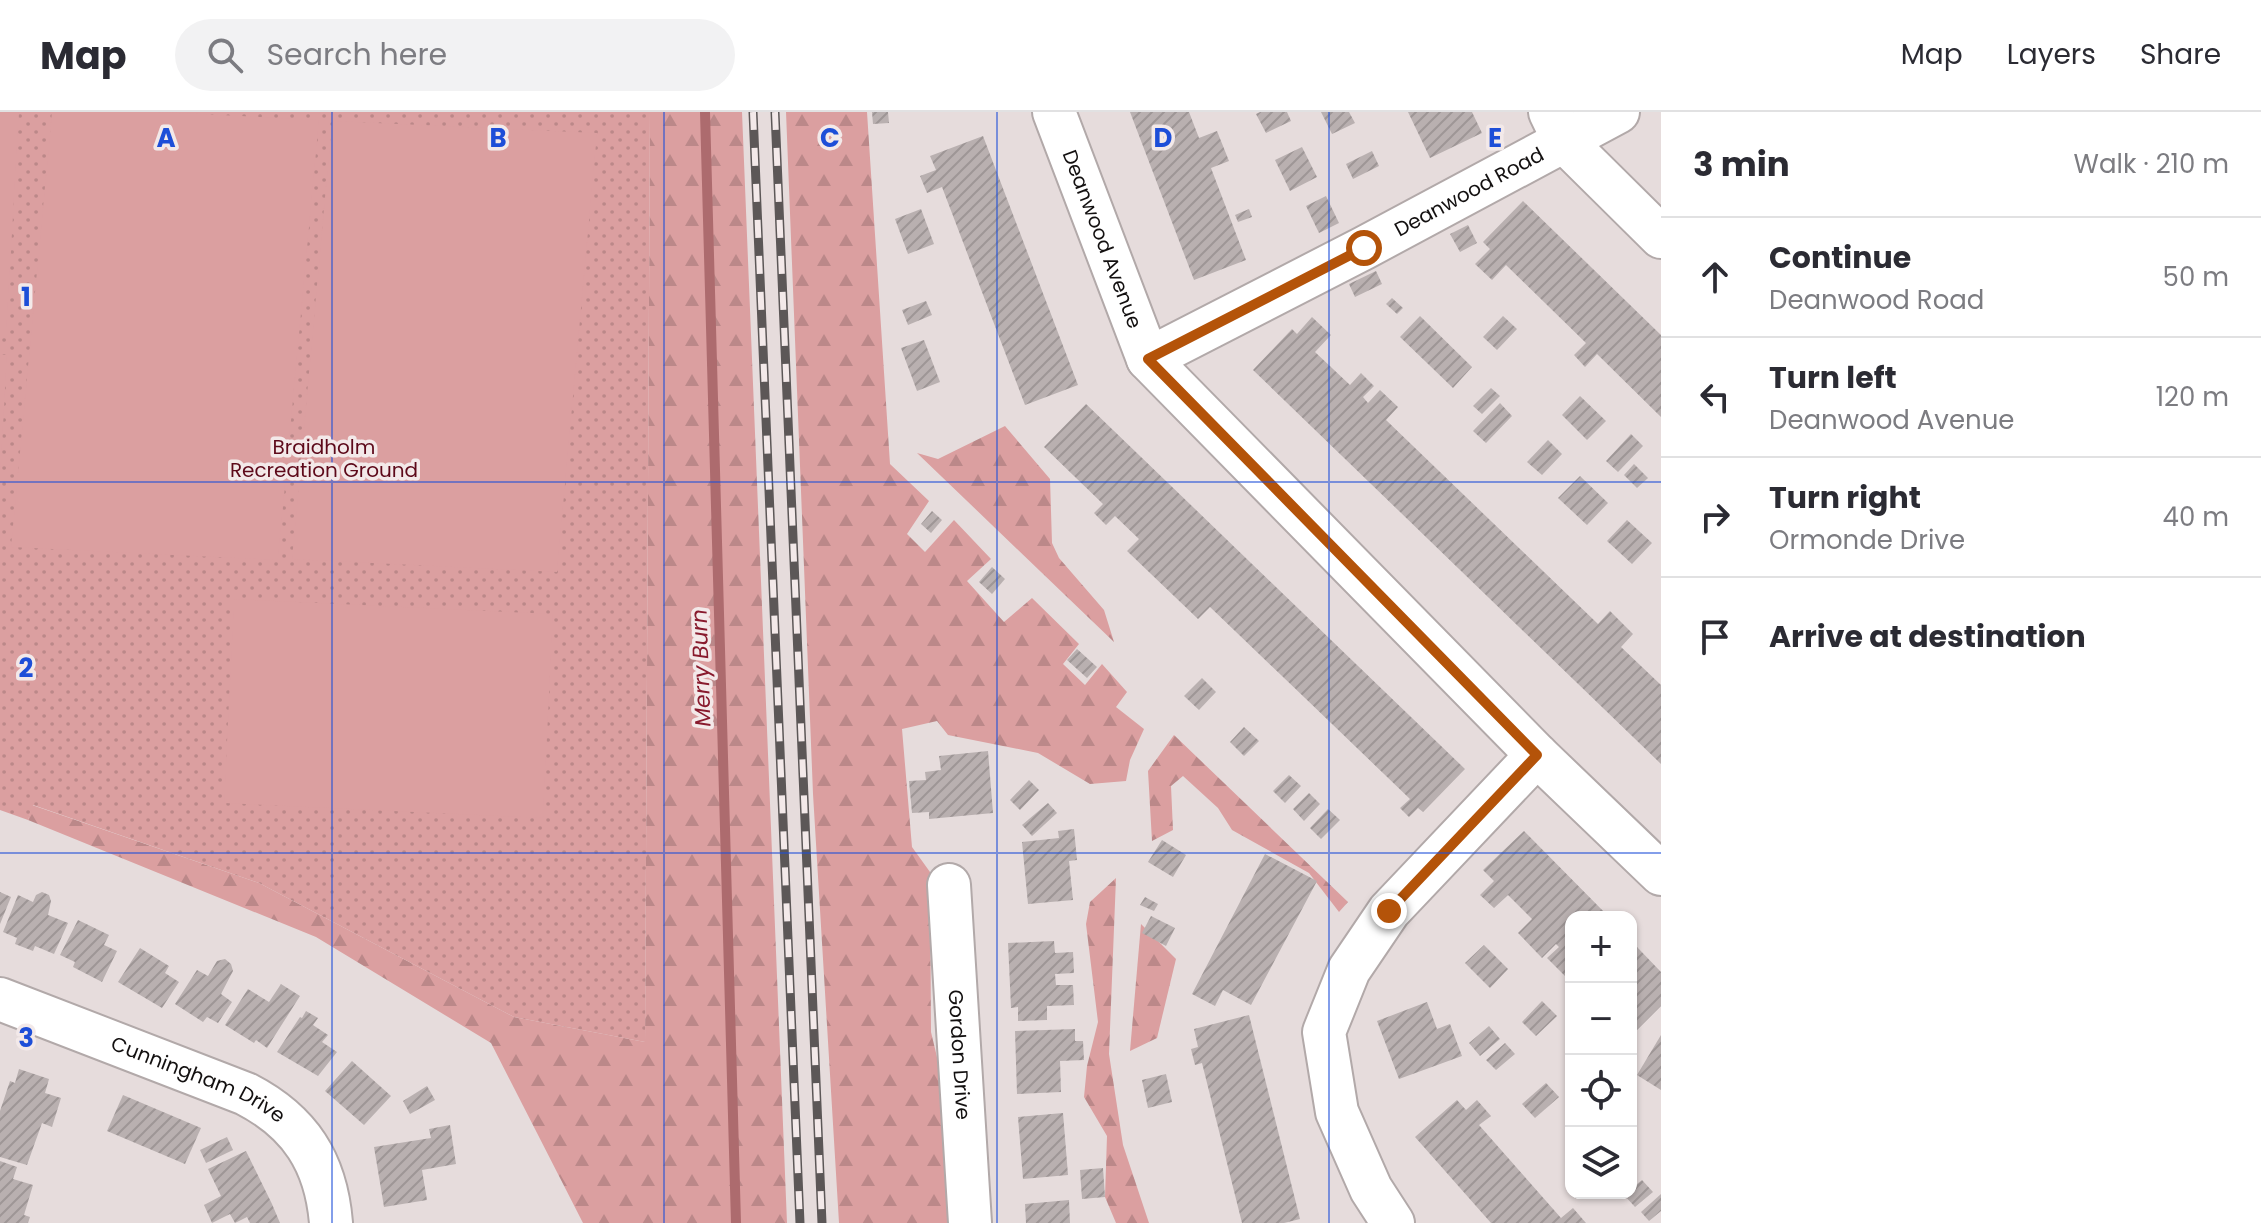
<!DOCTYPE html>
<html lang="en">
<head>
<meta charset="utf-8">
<style>
  :root { --surface:#fff; --page:#f2f2f3; --text:#2b2b33; --muted:#7c7c81; --line:#e1e1e2 }
  body { margin:0; font-family:Poppins,sans-serif; background:var(--page); color:var(--text) }
  .controls { position:absolute; right:24px; bottom:24px; display:grid; overflow:hidden; border-radius:16px; box-shadow:0 2px 6px #0004 }
  .controls button { width:72px; height:72px; display:grid; place-items:center; padding:0; border:0; border-bottom:2px solid var(--line); background:var(--surface); color:var(--text); font:40px sans-serif }
  .stop { position:absolute; width:24px; height:24px; margin:-18px; border:6px solid #b45309; border-radius:50%; background:#fff }
  .stop.end { background:#b45309; border-color:#fff; box-shadow:0 2px 8px #0008 }
  .list { margin:0; padding:0; list-style:none }
  h2 { display:flex; justify-content:space-between; align-items:center; height:104px; margin:0; padding:0 32px; font-size:34px }
  h2 small { font-size:26px; font-weight:400; color:var(--muted) }
  .list li { display:grid; grid-template-columns:52px 1fr auto; gap:24px; align-items:center; box-sizing:border-box; height:120px; padding:0 32px; border-top:2px solid var(--line) }
  .list b { display:block; font-size:30px; white-space:nowrap }
  .list p { margin:0; font-size:26px; white-space:nowrap; color:var(--muted) }
  .list em { font-size:26px; font-style:normal; color:var(--muted) }
  .icon { flex:none; width:44px; height:44px; fill:none; stroke:currentColor; stroke-width:2; stroke-linecap:round; stroke-linejoin:round }
  .map { position:relative; flex:none; width:1661px; height:1111px; overflow:hidden }
  header { display:flex; align-items:center; gap:48px; box-sizing:border-box; height:112px; padding:0 40px; background:var(--surface); border-bottom:2px solid var(--line) }
  header strong { font-size:38px }
  nav { display:flex; gap:44px; margin-inline-start:auto; font-size:28px }
  .search { width:560px; height:72px; background:var(--page); display:flex; align-items:center; gap:20px; box-sizing:border-box; padding:0 28px; border-radius:44px; color:var(--muted); font-size:30px }
  main { display:flex }
  aside { flex:1; background:var(--surface) }
  .map>svg:first-child { display:block }
  .forest { fill:url(#forest-firs) }
  .park { fill:url(#park-dots) }
  .pitch { fill:#db9fa0 }
  .lines { fill:none; stroke-linecap:round; stroke-linejoin:round }
  .stream { stroke:#ad6b6e; stroke-width:10 }
  .building { fill:url(#building-hatch) }
  .minor-casing { stroke:#b2a9a9; stroke-width:46 }
  .minor { stroke:#fff; stroke-width:42 }
  .rail-casing { stroke:#5c5757; stroke-width:9 }
  .rail { stroke:#f3e9e9; stroke-width:6; stroke-dasharray:18; stroke-linecap:butt }
  .route { stroke:#b45309; stroke-width:10 }
  .grid { fill:none; stroke:#1d4ed8; stroke-width:2; stroke-opacity:0.55 }
  .labels { text-anchor:middle; dominant-baseline:central; stroke-width:7; stroke-linejoin:round; paint-order:stroke }
  .street-label { font-size:20px; fill:#131010; stroke:#f3e9e9 }
  .park-label { font-size:20px; fill:#5d091a; stroke:#f3e9e9 }
  .water-label { font-size:22px; font-style:italic; fill:#881a2d; stroke:#f3e9e9 }
  .grid-label { font-size:26px; text-anchor:middle; font-weight:bold; fill:#1d4ed8; stroke:#f3e9e9; stroke-width:7; stroke-linejoin:round; paint-order:stroke }
</style>
</head>
<body>
<header>
<strong>Map</strong>
<div class="search"><svg class="icon" aria-label="search" viewBox="0 0 24 24"><circle cx="10" cy="10" r="6"/><path d="M15 15l6 6"/></svg>Search here</div>
<nav><a>Map</a><a>Layers</a><a>Share</a></nav>
</header>
<main>
<div class="map">
<svg width="1661" height="1111" viewBox="0 0 1661 1111">
  <defs>
    <pattern id="forest-firs" width="22" height="20" patternUnits="userSpaceOnUse" patternTransform="scale(2)"><rect width="22" height="20" fill="#db9fa0"/><path d="M5 1l3.5 6h-7zM16 11l3.5 6h-7z" fill="#bb8889"/></pattern>
    <pattern id="park-dots" width="8" height="8" patternUnits="userSpaceOnUse" patternTransform="scale(2)"><rect width="8" height="8" fill="#db9fa0"/><path d="M2 2h.1M6 6h.1" fill="none" stroke="#bb8889" stroke-width="1.8" stroke-linecap="round"/></pattern>
    <pattern id="building-hatch" width="6" height="6" patternUnits="userSpaceOnUse" patternTransform="scale(2)"><rect width="6" height="6" fill="#b9b0b0"/><path d="M-1 1l2-2M0 6l6-6M5 7l2-2" fill="none" stroke="#9e9696"/></pattern>
  </defs>
  <rect width="100%" height="100%" fill="#e6dcdc"/>
  <g class="forest">
    <path d="M650 0H742L787 1111H583L491 931 316 825 28 708 32 693 259 771 514 905 645 930Z"/>
    <path d="M786 0H867L890 352 929 389 907 422 925 440 954 408 991 447 967 469 1004 510 1032 486 1079 532 1063 552 1085 573 1102 552 1127 580 1116 595 1144 617 1130 648 1126 669 1090 672 1038 641 948 623 937 609 902 617 912 735 930 760 931 920 947 987 953 1111H839L813 682Z"/>
    <path d="M1005 314 1050 367 1052 431 1059 446 1104 498 1114 530 917 341 938 347Z"/>
    <path d="M1174 623 1348 790 1339 800 1309 761 1232 718 1218 696 1183 664 1171 674 1173 718 1152 729 1148 659Z"/>
    <path d="M1116 766 1109 942 1123 1033 1149 1111H1116L1105 1085 1107 1024 1084 985 1087 954 1098 910 1086 812 1090 790Z"/>
    <path d="M1141 812 1176 847 1157 926 1130 939Z"/>
  </g>
  <path class="park" d="M0 0H650L645 930 514 905 259 771 33 693 28 708 0 698Z"/>
  <g class="pitch">
    <path d="M0 0H19L6 225H0Z"/>
    <path d="M52 0H158L319 8 278 448 11 435Z"/>
    <path d="M332 9 597 21 557 460 292 447Z"/>
    <path d="M0 243H7L0 368Z"/>
    <path d="M234 487 553 502 543 706 224 691Z"/>
  </g>
  <g class="lines">
    <path class="stream" d="M705 0 736 1111"/>
  </g>
  <g class="building">
    <path d="M872 0H888L889 11 873 12Z"/>
    <path d="M1130 0H1189L1199 26 1217 19 1229 49 1211 56 1246 148 1194 168Z"/>
    <path d="M1260 0H1287L1291 9 1266 21 1256 2Z"/>
    <path d="M1321 0H1349L1355 11 1332 22Z"/>
    <path d="M1408 0H1472L1482 21 1430 46Z"/>
    <path d="M983 24 1078 273 1025 293 942 75 927 81 920 64 936 58 930 44Z"/>
    <path d="M1302 35 1317 65 1290 79 1275 48Z"/>
    <path d="M1372 39 1379 54 1353 67 1346 52Z"/>
    <path d="M1326 84 1339 111 1319 121 1306 94Z"/>
    <path d="M1523 89 1661 223V305L1597 242 1585 255 1574 243 1586 231 1506 153 1492 168 1475 152 1490 137 1483 130Z"/>
    <path d="M921 97 934 132 908 142 895 107Z"/>
    <path d="M1249 97 1252 105 1238 110 1235 103Z"/>
    <path d="M1468 113 1477 131 1460 140 1450 122Z"/>
    <path d="M1376 159 1382 172 1355 185 1349 172Z"/>
    <path d="M1392 186 1403 196 1397 202 1386 192Z"/>
    <path d="M926 189 932 203 908 213 902 198Z"/>
    <path d="M1420 204 1472 255 1453 276 1400 225Z"/>
    <path d="M1503 204 1517 217 1497 238 1483 225Z"/>
    <path d="M1312 205 1331 223 1315 240 1350 273 1361 261 1374 274 1363 285 1368 291 1380 278 1398 295 1386 308 1598 512 1610 499 1633 522 1621 535 1661 573V652L1253 258 1292 217 1297 222Z"/>
    <path d="M924 228 940 270 917 279 901 236Z"/>
    <path d="M1491 276 1500 284 1482 302 1473 294Z"/>
    <path d="M1580 284 1606 309 1587 328 1562 303Z"/>
    <path d="M1500 291 1512 304 1486 331 1473 319Z"/>
    <path d="M1086 292 1465 657 1423 700 1418 696 1409 705 1400 696 1410 687 1305 586 1210 495 1198 507 1127 439 1139 427 1115 404 1106 413 1094 401 1103 392 1044 335Z"/>
    <path d="M1631 322 1643 334 1618 360 1606 349Z"/>
    <path d="M1548 328 1562 342 1542 363 1527 350Z"/>
    <path d="M1634 352 1648 366 1637 376 1624 363Z"/>
    <path d="M1580 364 1608 391 1587 413 1558 386Z"/>
    <path d="M932 399 942 408 931 421 921 412Z"/>
    <path d="M1627 408 1652 431 1632 452 1607 429Z"/>
    <path d="M992 455 1005 467 992 482 979 470Z"/>
    <path d="M1077 537 1097 555 1087 566 1067 548Z"/>
    <path d="M1202 566 1216 580 1199 598 1184 584Z"/>
    <path d="M1244 615 1259 629 1244 644 1230 630Z"/>
    <path d="M988 639 993 701 929 707V700L912 701 909 669 926 668 925 660 941 658 939 644Z"/>
    <path d="M1289 663 1301 674 1285 691 1273 679Z"/>
    <path d="M1029 668 1039 678 1020 698 1010 688Z"/>
    <path d="M1309 681 1320 692 1304 709 1293 697Z"/>
    <path d="M1048 691 1057 701 1032 724 1022 713Z"/>
    <path d="M1328 697 1340 708 1321 727 1310 716Z"/>
    <path d="M1074 717 1077 748 1069 749 1073 788 1028 792 1022 730 1059 726 1058 719Z"/>
    <path d="M1524 719 1609 805H1571V865L1569 868 1547 846 1559 835 1556 832 1542 846 1518 821 1532 807 1508 783 1494 796 1480 783 1494 769 1483 758Z"/>
    <path d="M1162 728 1186 743 1173 765 1148 750Z"/>
    <path d="M1265 742 1317 769 1251 893 1223 878 1215 894 1192 882Z"/>
    <path d="M0 780 11 785 0 812Z"/>
    <path d="M42 780 49 783 51 789 48 803 68 811 54 842 35 834 33 839 15 832 17 826 3 820 18 783 33 790 36 783Z"/>
    <path d="M1145 785 1158 792 1154 799 1140 793Z"/>
    <path d="M1151 804 1175 816 1166 834 1142 821Z"/>
    <path d="M78 808 109 823 104 833 117 839 102 870 73 855 75 850 60 843Z"/>
    <path d="M1054 829 1055 841 1073 840 1074 861 1055 862 1056 873H1073L1074 893 1047 894V908L1018 909V895L1011 896 1008 831Z"/>
    <path d="M1484 833 1508 857 1490 876 1465 851Z"/>
    <path d="M1636 834 1661 860V894L1637 918 1631 912V839Z"/>
    <path d="M140 836 169 854 165 861 179 870 162 896 118 870Z"/>
    <path d="M225 847 231 852 233 859 221 882 232 890 218 911 207 905 203 910 175 892 197 858 208 864 217 849Z"/>
    <path d="M281 872 300 884 267 936 256 928 254 931 225 913 248 877 269 890Z"/>
    <path d="M1542 889 1557 904 1536 924 1522 910Z"/>
    <path d="M1427 890 1437 917 1450 912 1462 944 1399 967 1377 909Z"/>
    <path d="M306 899 318 906 313 913 328 923 322 930 337 940 318 964 277 940 300 905 302 906Z"/>
    <path d="M1249 903 1300 1107 1284 1111H1242L1202 951 1195 953 1191 937 1198 935 1194 917Z"/>
    <path d="M1489 914 1500 927 1480 944 1469 931Z"/>
    <path d="M1075 917V929H1083L1084 948 1060 949 1061 980 1017 982 1015 919Z"/>
    <path d="M1661 923V978L1637 963Z"/>
    <path d="M1505 931 1515 942 1496 958 1486 948Z"/>
    <path d="M352 949 391 984 364 1013 325 979Z"/>
    <path d="M19 957 49 967 45 981 61 986 52 1015 42 1011 27 1053 0 1045V999L10 969 15 971Z"/>
    <path d="M1166 962 1172 990 1148 996 1142 968Z"/>
    <path d="M1546 971 1559 985 1535 1006 1522 992Z"/>
    <path d="M427 974 435 988 410 1002 403 989Z"/>
    <path d="M123 983 201 1016 185 1052 107 1019Z"/>
    <path d="M1457 988 1466 998 1477 988 1491 1004 1479 1013 1561 1106 1573 1096 1586 1111H1491L1415 1025Z"/>
    <path d="M1063 1001 1068 1063 1023 1067 1018 1005Z"/>
    <path d="M450 1013 456 1052 422 1058 427 1088 384 1095 374 1035 431 1026 429 1017Z"/>
    <path d="M227 1025 233 1038 206 1051 200 1038Z"/>
    <path d="M246 1039 272 1092 280 1111H250L247 1105 235 1111 230 1102 212 1111 204 1093 221 1084 208 1057Z"/>
    <path d="M0 1049 17 1055 13 1067 33 1073 24 1103 30 1105 28 1111H0Z"/>
    <path d="M1103 1056 1105 1085 1082 1087 1080 1058Z"/>
    <path d="M1642 1068 1653 1080 1635 1095 1624 1083 1631 1081V1077Z"/>
    <path d="M1661 1082V1099L1649 1109 1641 1100Z"/>
    <path d="M1069 1088 1070 1111H1026L1025 1092Z"/>
  </g>
  <g class="lines">
    <defs>
      <g id="minor">
        <path id="s1" d="M1054 0 1148 247 1537 643 1661 762"/>
        <path d="M1550 0 1564 29 1661 125"/>
        <path id="s2" d="M1148 247 1364 136 1618 0"/>
        <path id="s3" d="M949 773 970 1111"/>
        <path id="s4" d="M0 887 246 982C300 1010 326 1050 331 1111"/>
        <path d="M1393 1111 1371 1077 1337 1000 1324 920 1349 858 1389 799 1537 643"/>
      </g>
    </defs>
    <use href="#minor" class="minor-casing"/>
    <use href="#minor" class="minor"/>
    <defs>
      <g id="rail">
        <path d="M753 0 800 1111"/>
        <path d="M775 0 822 1111"/>
      </g>
    </defs>
    <use href="#rail" class="rail-casing"/>
    <use href="#rail" class="rail"/>
  </g>
  <g class="lines">
    <path class="route" d="M1364 136 1148 247 1537 643 1389 799"/>
  </g>
  <path class="grid" d="M332 0V1111M664 0V1111M997 0V1111M1329 0V1111M0 370H1661M0 741H1661"/>
  <g class="labels">
    <g class="street-label">
      <text stroke="none"><textPath href="#s2" startOffset="362">Deanwood Road</textPath></text>
      <text stroke="none"><textPath href="#s1" startOffset="136">Deanwood Avenue</textPath></text>
      <text stroke="none"><textPath href="#s3" startOffset="170">Gordon Drive</textPath></text>
      <text stroke="none"><textPath href="#s4" startOffset="214">Cunningham Drive</textPath></text>
    </g>
    <g class="park-label">
      <text x="324" y="335">Braidholm<tspan x="324" dy="23">Recreation Ground</tspan></text>
    </g>
    <g class="water-label">
      <text transform="translate(701 556) rotate(-92)">Merry Burn</text>
    </g>
  </g>
  <g class="grid-label">
    <text x="166" y="35">A</text>
    <text x="498" y="35">B</text>
    <text x="830" y="35">C</text>
    <text x="1163" y="35">D</text>
    <text x="1495" y="35">E</text>
    <text x="26" y="194">1</text>
    <text x="26" y="565">2</text>
    <text x="26" y="935">3</text>
  </g>
</svg>
<div class="controls">
<button>+</button>
<button>−</button>
<button><svg class="icon" aria-label="locate" viewBox="0 0 24 24"><circle cx="12" cy="12" r="6"/><path d="M12 2v4M12 18v4M2 12h4M18 12h4"/></svg></button>
<button><svg class="icon" aria-label="layers" viewBox="0 0 24 24"><path d="M12 4l9 5-9 5-9-5zM3 14l9 5 9-5"/></svg></button>
</div>
<div class="stop" style="left:1364px;top:136px"></div>
<div class="stop end" style="left:1389px;top:799px"></div>
</div>
<aside>
<h2>3 min<small>Walk · 210 m</small></h2>
<ul class="list">
<li><svg class="icon" aria-label="ahead" viewBox="0 0 24 24"><path d="M12 20V5M6 11l6-6 6 6"/></svg><div><b>Continue</b><p>Deanwood Road</p></div><em>50 m</em></li>
<li><svg class="icon" aria-label="left" viewBox="0 0 24 24"><path d="M17 20v-9H6M10 6l-5 5 5 5"/></svg><div><b>Turn left</b><p>Deanwood Avenue</p></div><em>120 m</em></li>
<li><svg class="icon" aria-label="right" viewBox="0 0 24 24"><path d="M7 20v-9h11M14 6l5 5-5 5"/></svg><div><b>Turn right</b><p>Ormonde Drive</p></div><em>40 m</em></li>
<li><svg class="icon" aria-label="arrive" viewBox="0 0 24 24"><path d="M6 21V4h12l-3 4 3 4H6"/></svg><div><b>Arrive at destination</b></div></li>
</ul>
</aside>
</main>
</body>
</html>
